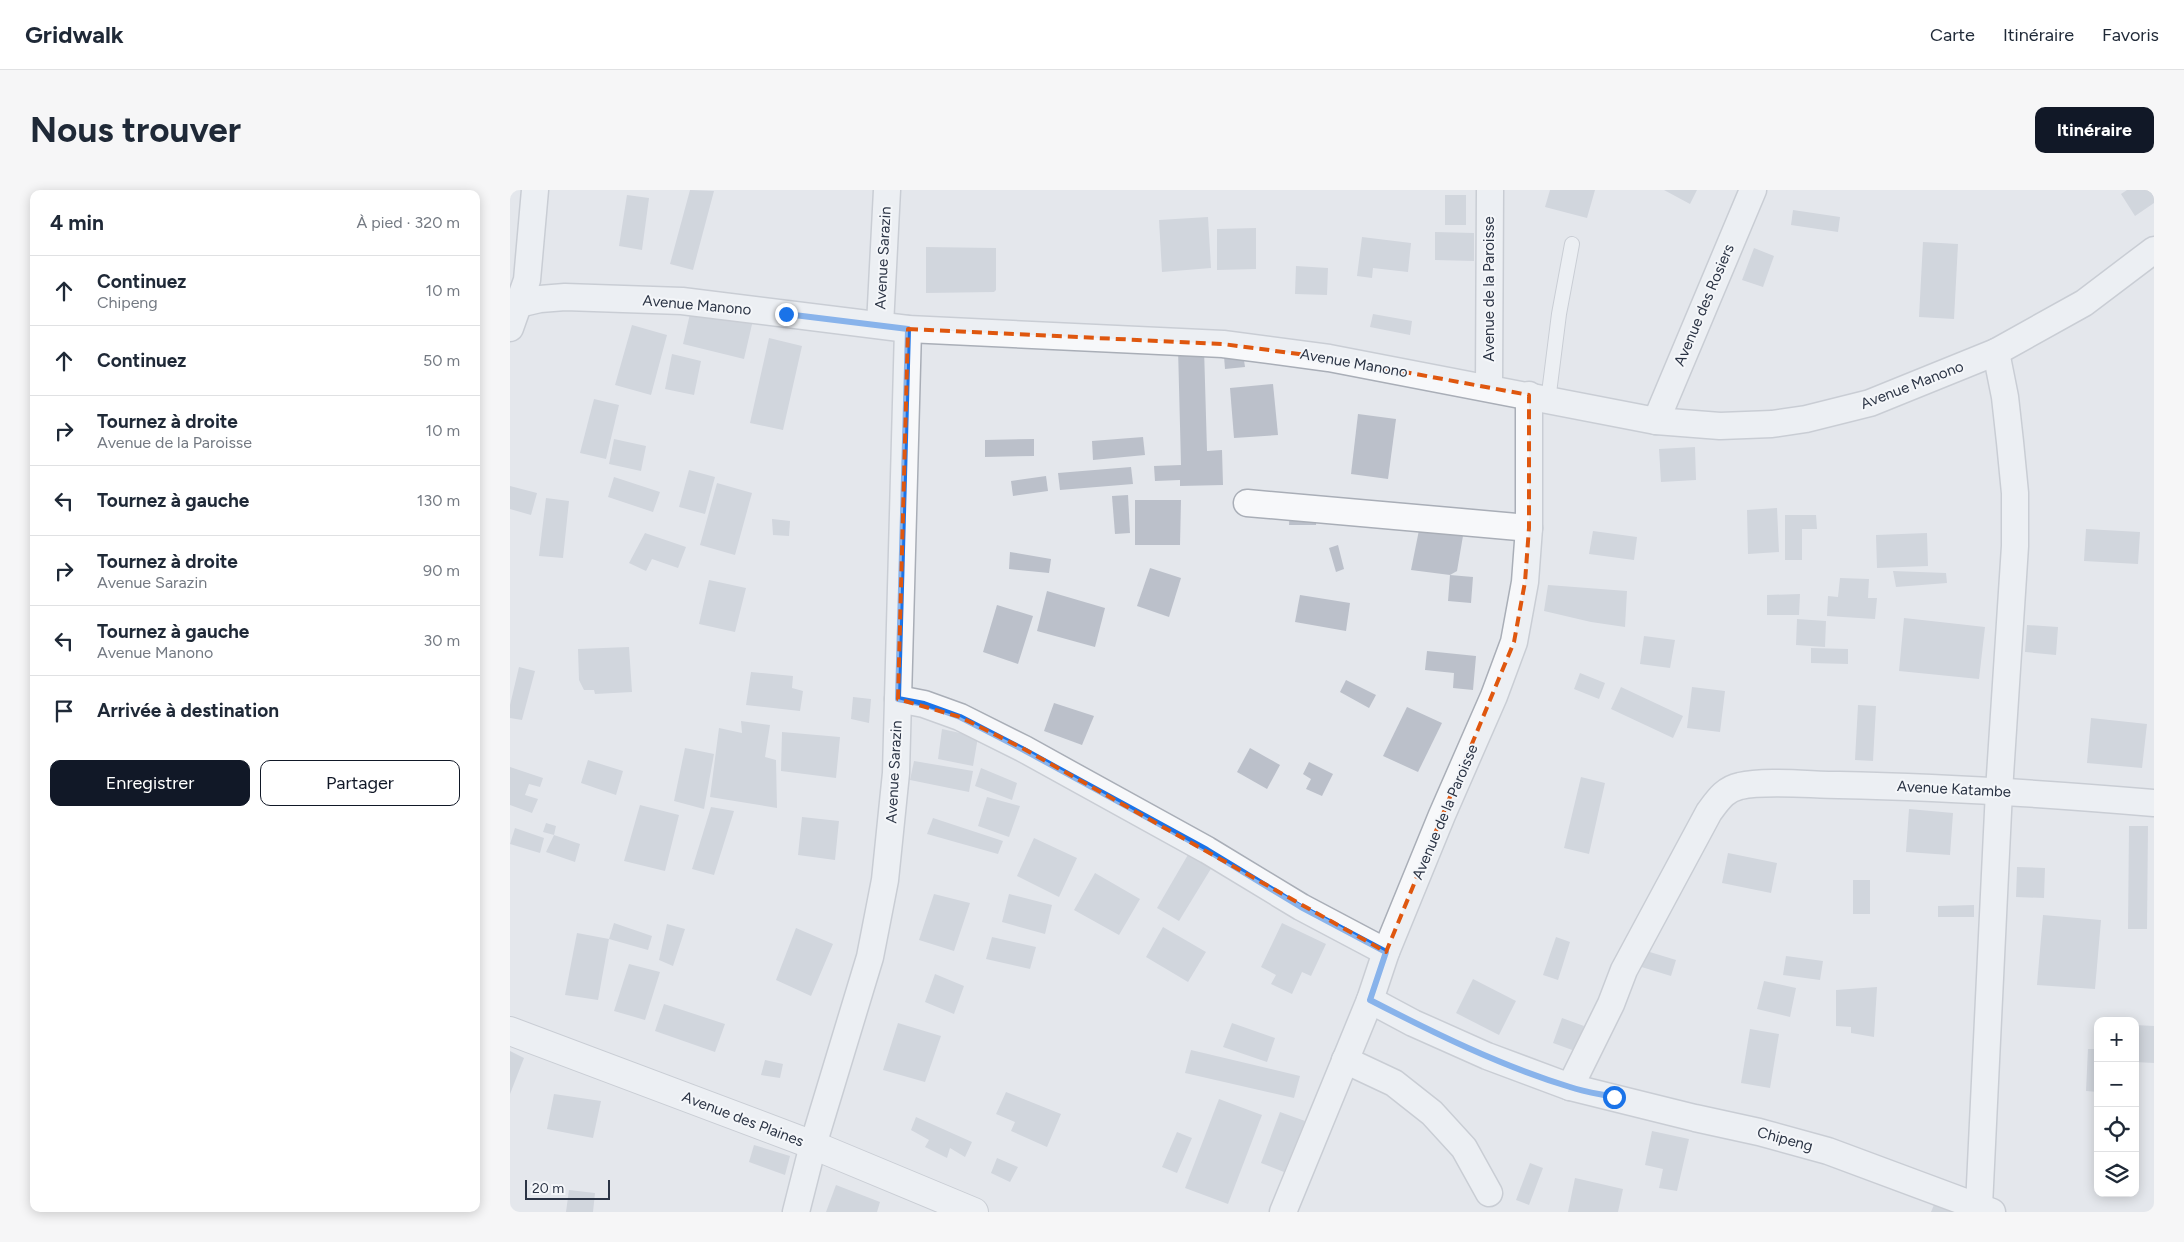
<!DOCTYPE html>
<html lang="fr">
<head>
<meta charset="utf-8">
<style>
  :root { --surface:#fff; --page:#f6f6f7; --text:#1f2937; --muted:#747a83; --line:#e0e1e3; --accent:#111827 }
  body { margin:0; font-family:Figtree,sans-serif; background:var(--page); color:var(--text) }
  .controls { position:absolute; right:15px; bottom:15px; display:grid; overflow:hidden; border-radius:10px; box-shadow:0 2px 12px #0003 }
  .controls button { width:45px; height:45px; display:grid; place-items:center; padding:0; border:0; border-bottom:1px solid var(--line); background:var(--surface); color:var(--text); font:25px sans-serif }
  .scale { position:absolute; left:15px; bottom:12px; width:85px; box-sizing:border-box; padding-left:5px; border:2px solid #2b3445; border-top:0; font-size:14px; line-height:18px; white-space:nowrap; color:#2b3445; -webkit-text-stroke:4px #f4f6f9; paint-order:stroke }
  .stop { position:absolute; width:15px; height:15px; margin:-11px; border:4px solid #1a73e8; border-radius:50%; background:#fff }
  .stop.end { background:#1a73e8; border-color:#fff; box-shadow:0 1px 5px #0008 }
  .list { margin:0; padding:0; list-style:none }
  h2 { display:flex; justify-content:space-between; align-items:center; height:65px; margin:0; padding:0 20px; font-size:21px }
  h2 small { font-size:16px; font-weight:400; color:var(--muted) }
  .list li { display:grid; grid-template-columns:32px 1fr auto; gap:15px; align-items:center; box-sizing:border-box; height:70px; padding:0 20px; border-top:1px solid var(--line) }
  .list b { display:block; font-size:19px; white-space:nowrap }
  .list p { margin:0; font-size:16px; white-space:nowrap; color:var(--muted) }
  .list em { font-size:16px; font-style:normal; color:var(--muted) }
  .actions { display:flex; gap:10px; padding:15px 20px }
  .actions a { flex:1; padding:11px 0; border:1px solid var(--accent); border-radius:10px; text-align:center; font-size:18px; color:var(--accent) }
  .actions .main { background:var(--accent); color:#fff }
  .icon { flex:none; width:28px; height:28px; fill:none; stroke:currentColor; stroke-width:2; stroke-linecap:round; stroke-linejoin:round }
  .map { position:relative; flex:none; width:1644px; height:1022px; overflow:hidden; border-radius:10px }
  header { display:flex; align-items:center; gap:30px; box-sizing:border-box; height:70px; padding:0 25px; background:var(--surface); border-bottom:1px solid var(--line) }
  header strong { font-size:24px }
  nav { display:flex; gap:28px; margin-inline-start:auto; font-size:18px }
  .intro { display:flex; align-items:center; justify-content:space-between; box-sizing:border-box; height:120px; padding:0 30px }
  h1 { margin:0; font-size:35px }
  .button { padding:12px 22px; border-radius:10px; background:var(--accent); color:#fff; font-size:18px; font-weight:700 }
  main { display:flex; gap:30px; padding:0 30px }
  aside { flex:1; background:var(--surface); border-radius:10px; box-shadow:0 2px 12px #0003 }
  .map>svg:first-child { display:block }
  .building { fill:#bbc0ca }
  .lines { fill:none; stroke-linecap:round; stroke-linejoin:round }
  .service-casing { stroke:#a9aeb7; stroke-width:16 }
  .minor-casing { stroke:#a9aeb7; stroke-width:29 }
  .tertiary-casing { stroke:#a9aeb7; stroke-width:30 }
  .service { stroke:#f7f8fa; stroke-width:14 }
  .minor { stroke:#f7f8fa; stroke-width:26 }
  .tertiary { stroke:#f7f8fa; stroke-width:28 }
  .route { stroke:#1a73e8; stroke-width:6 }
  .marked { fill:none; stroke:#df570f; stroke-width:4; stroke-dasharray:10 6; stroke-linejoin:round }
  .labels { text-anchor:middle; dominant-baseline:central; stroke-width:4; stroke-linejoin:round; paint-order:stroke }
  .street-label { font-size:15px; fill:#2b3445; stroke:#f4f6f9 }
</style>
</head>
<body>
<header>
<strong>Gridwalk</strong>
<nav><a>Carte</a><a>Itinéraire</a><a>Favoris</a></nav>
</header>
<div class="intro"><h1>Nous trouver</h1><a class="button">Itinéraire</a></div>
<main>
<aside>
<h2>4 min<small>À pied · 320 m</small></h2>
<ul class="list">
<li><svg class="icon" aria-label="ahead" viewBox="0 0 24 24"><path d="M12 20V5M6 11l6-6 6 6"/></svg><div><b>Continuez</b><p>Chipeng</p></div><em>10 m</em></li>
<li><svg class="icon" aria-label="ahead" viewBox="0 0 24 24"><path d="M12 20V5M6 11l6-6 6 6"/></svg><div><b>Continuez</b></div><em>50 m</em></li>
<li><svg class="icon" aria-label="right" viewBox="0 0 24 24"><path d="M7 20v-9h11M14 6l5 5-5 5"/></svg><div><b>Tournez à droite</b><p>Avenue de la Paroisse</p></div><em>10 m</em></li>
<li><svg class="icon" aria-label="left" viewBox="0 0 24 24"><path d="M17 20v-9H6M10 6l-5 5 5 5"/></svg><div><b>Tournez à gauche</b></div><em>130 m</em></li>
<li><svg class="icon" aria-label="right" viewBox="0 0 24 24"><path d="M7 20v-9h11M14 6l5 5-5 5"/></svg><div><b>Tournez à droite</b><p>Avenue Sarazin</p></div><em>90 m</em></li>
<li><svg class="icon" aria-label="left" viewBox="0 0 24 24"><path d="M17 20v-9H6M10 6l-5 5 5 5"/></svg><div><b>Tournez à gauche</b><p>Avenue Manono</p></div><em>30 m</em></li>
<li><svg class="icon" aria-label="arrive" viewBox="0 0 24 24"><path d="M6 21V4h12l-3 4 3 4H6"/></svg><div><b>Arrivée à destination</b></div></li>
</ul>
<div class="actions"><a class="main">Enregistrer</a><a>Partager</a></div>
</aside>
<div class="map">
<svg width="1644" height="1022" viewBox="0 0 1644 1022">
  <rect width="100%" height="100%" fill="#e4e7ec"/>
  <g class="building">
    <path d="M180 0 204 1 183 80 160 74Z"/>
    <path d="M1040 0H1085L1077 28 1035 17Z"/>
    <path d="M1154 0H1187L1180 14Z"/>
    <path d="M1617 0H1644V13L1625 26 1611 4Z"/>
    <path d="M117 5 139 8 132 60 109 56Z"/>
    <rect x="935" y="5" width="21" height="30"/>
    <path d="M1283 20 1330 27 1328 42 1281 35Z"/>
    <path d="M698 27 701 78 652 82 649 30Z"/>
    <path d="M746 38V79L707 80V39Z"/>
    <path d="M925 42 964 43V71L925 70Z"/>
    <path d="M852 47 901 53 898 82 863 78 862 88 847 86Z"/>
    <path d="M1413 52 1448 54 1444 129 1409 127Z"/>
    <path d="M416 57 486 58V100L484 102 416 103Z"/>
    <path d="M1244 58 1264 66 1253 97 1232 90Z"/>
    <path d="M786 76 818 78 817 105 785 104Z"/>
    <path d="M182 115 243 130 234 169 173 154Z"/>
    <path d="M863 124 902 131 900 145 860 137Z"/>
    <path d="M122 135 157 145 141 205 105 195Z"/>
    <path d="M259 148 292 156 273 240 240 233Z"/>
    <path d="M668 158H694L697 261 712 260 713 295 670 296V290L645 291 644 276 671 275Z"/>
    <path d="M162 164 191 171 184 205 155 199Z"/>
    <path d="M733 164 735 177 715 179 714 166Z"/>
    <path d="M763 194 768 245 724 248 720 198Z"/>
    <path d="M84 209 109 215 96 269 70 263Z"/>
    <path d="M848 224 886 229 878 289 841 284Z"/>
    <path d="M633 247 635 265 583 270 582 251Z"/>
    <path d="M104 249 136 256 131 281 99 274Z"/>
    <path d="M524 249V266L475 267V250Z"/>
    <path d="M1185 257 1186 290 1151 292 1149 259Z"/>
    <path d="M621 277 623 294 550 300 548 283Z"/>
    <path d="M179 280 205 287 195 324 169 317Z"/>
    <path d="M536 286 538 301 503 306 501 291Z"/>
    <path d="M104 287 150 302 143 322 98 307Z"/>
    <path d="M207 293 242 303 225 365 190 355Z"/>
    <path d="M0 296 27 303 21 325 0 319Z"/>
    <path d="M618 305 620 343 605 344 602 306Z"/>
    <path d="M36 308 59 311 53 368 29 366Z"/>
    <path d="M625 310H671L670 355H625Z"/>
    <path d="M780 318 807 319 806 335H779Z"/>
    <path d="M1267 318 1269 362 1238 364 1237 320Z"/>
    <path d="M1275 325H1306L1307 339H1292V370H1275Z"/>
    <path d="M262 329 280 331 279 346 263 345Z"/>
    <path d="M910 335 954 340 947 381 940 385 963 387 961 413 938 411 940 385 901 380Z"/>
    <path d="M1576 339 1630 342 1628 374 1574 371Z"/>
    <path d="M1083 341 1127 347 1124 370 1079 364Z"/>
    <path d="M135 343 176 357 168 378 142 369 136 381 119 373Z"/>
    <path d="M1417 343 1418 376 1367 378 1366 345Z"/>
    <path d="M828 355 834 379 826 382 819 358Z"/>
    <path d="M500 362 541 369 539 383 499 379Z"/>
    <path d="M640 378 671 388 659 427 627 416Z"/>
    <path d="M1383 381 1436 383 1437 393 1386 397Z"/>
    <path d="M1330 388 1359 389 1358 408H1367L1365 429 1317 426 1318 406 1328 407Z"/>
    <path d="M199 390 236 398 225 442 189 434Z"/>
    <path d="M1038 395 1117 401 1115 437 1081 432 1034 421Z"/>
    <path d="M537 401 595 418 585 457 527 441Z"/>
    <path d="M1290 404 1289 425H1257V405Z"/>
    <path d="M790 405 840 413 836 441 785 432Z"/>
    <path d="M487 415 523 426 508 474 473 462Z"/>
    <path d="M1394 428 1475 437 1469 489 1389 481Z"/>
    <path d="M1287 429 1316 431 1315 457 1286 455Z"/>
    <path d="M1517 435 1548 437 1546 465 1515 462Z"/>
    <path d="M1134 446 1165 450 1160 478 1130 474Z"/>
    <path d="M119 457 122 502 85 504 84 500H74L69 490 68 459Z"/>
    <path d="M1301 458 1338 459V474L1301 473Z"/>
    <path d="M917 461 966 466 963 500 943 498 944 483 915 480Z"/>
    <path d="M9 477 25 481 12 530 0 528V515Z"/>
    <path d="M241 482 283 486 282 498 293 501 290 521 236 515Z"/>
    <path d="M1070 483 1095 493 1089 509 1064 499Z"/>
    <path d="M836 490 866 505 859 518 830 502Z"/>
    <path d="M1111 497 1173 526 1163 548 1101 519Z"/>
    <path d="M1182 497 1215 501 1210 542 1177 538Z"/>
    <path d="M343 507 361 509 359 533 341 529Z"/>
    <path d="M544 513 584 526 572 555 534 541Z"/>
    <path d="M1348 515 1366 516 1363 571 1345 570Z"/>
    <path d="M897 517 932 533 908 582 873 566Z"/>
    <path d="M1581 528 1637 534 1632 578 1577 573Z"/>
    <path d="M231 531 260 535 255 567 266 570 267 618 200 607 209 538 232 543Z"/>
    <path d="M432 539 468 547 463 576 428 569Z"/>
    <path d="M272 542 330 547 326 588 271 581Z"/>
    <path d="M175 558 204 564 194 619 164 611Z"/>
    <path d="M740 558 770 575 757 599 727 582Z"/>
    <path d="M78 570 113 581 106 605 71 593Z"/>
    <path d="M404 571 463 581 459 602 400 590Z"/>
    <path d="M799 572 823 584 812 606 796 599 801 589 793 584Z"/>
    <path d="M0 577 33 588 30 597 19 594 15 605 28 609 22 623 0 615Z"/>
    <path d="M471 578 507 593 502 610 465 596Z"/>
    <path d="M1071 587 1095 593 1079 664 1054 658Z"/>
    <path d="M477 607 510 616 499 647 468 636Z"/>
    <path d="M130 615 169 625 155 681 114 671Z"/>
    <path d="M201 617 224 621 204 685 182 679Z"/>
    <path d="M1399 619 1443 623 1440 665 1396 662Z"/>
    <path d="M292 627 329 631 325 670 288 665Z"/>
    <path d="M423 628 493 651 488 664 417 644Z"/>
    <path d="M36 633 46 636 44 645 70 654 65 672 36 662 44 645 33 642Z"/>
    <path d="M1619 636H1638L1637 739H1618Z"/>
    <path d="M5 638 34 648 30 663 0 654Z"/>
    <path d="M524 648 567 668 549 707 507 686Z"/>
    <path d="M679 663 702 677 669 731 647 718Z"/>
    <path d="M1218 663 1267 673 1261 703 1212 693Z"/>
    <path d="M1507 677 1535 678 1534 708 1506 707Z"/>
    <path d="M585 683 630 709 609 745 564 720Z"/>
    <rect x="1343" y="690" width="17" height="34"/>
    <path d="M424 704 460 713 444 761 409 750Z"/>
    <path d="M499 704 542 715 535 744 492 732Z"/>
    <path d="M1464 715V727H1428V716Z"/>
    <path d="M1533 725 1591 730 1585 799 1527 795Z"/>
    <path d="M104 733 142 746 138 760 99 749Z"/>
    <path d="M772 733 816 754 801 786 792 782 782 804 761 794 766 785 751 777Z"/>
    <path d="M157 734 175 739 163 776 149 770Z"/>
    <path d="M653 737 696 762 678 792 636 767Z"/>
    <path d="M286 738 323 754 301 806 266 790Z"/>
    <path d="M67 743 99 749 88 810 55 805Z"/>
    <path d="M482 747 526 757 520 779 476 769Z"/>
    <path d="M1046 747 1060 752 1048 790 1033 785Z"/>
    <path d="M1130 759 1166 770 1161 786 1125 775Z"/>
    <path d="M1276 766 1313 771 1310 790 1273 785Z"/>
    <path d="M119 774 150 782 135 830 104 821Z"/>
    <path d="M425 784 454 796 444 824 415 812Z"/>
    <path d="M963 789 1006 811 989 845 946 823Z"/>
    <path d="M1254 791 1286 798 1280 827 1247 819Z"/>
    <path d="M1367 797 1364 847 1341 843V837L1326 836V800Z"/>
    <path d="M154 814 215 834 205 862 145 841Z"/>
    <path d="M1052 828 1074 836 1065 861 1043 853Z"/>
    <path d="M388 833 431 846 415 892 373 880Z"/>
    <path d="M722 833 765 848 757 872 713 857Z"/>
    <path d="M1625 835 1644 836V873L1625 872Z"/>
    <path d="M1240 839 1269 844 1260 898 1231 893Z"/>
    <path d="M1578 859H1588V902L1576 901Z"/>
    <path d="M681 860 790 886 784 908 675 883Z"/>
    <path d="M0 861 14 868 0 904Z"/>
    <path d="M255 870 273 874 270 888 251 885Z"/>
    <path d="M496 902 551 924 537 957 501 941 505 932 486 924Z"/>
    <path d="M44 904 91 911 83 948 37 939Z"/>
    <path d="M709 909 752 925 718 1014 675 998Z"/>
    <path d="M770 922 795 931 774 982 751 973Z"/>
    <path d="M406 927 462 952 455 967 440 958 437 968 415 957 419 950 401 940Z"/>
    <path d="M1142 941 1179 949 1167 1001 1149 998 1153 979 1135 975Z"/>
    <path d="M667 942 682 948 667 983 652 977Z"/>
    <path d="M244 955 280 966 275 985 239 972Z"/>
    <path d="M487 968 508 977 500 992 481 983Z"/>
    <path d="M1020 973 1033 978 1019 1015 1006 1010Z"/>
    <path d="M1065 988 1113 999 1108 1022H1058Z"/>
    <path d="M326 995 370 1012 367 1022H316Z"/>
    <path d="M59 1000 85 1003 83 1022H56Z"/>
    <path d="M1428 1005 1447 1013 1443 1022H1421Z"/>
  </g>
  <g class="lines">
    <defs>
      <path id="service" d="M1038 211 1049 124 1062 54"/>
      <g id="minor">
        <path d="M0 116 30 109 55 107 172 111 398 139 713 154 819 168 1146 231 1210 236 1262 234 1296 229 1360 213 1486 162 1574 113 1644 60"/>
        <path d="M370 135 377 0"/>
        <path d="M0 138 17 90 25 0"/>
        <path d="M979 197 980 0"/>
        <path d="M1146 231 1243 0"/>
        <path d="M737 313 1019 338"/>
        <path d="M388 509 414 514 450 527 514 559 697 660 791 717 876 762"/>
        <path d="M860 810 903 833 977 866 1060 897 1185 928 1249 942 1318 961 1482 1022"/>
        <path d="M835 870 884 893 922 923 954 958 979 1003"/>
        <path d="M1060 897 1101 814 1114 780 1199 622C1208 610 1215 599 1230 596 1255 590 1302 595 1329 595 1434 597 1539 604 1644 613"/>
        <path d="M1469 1016 1489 601 1505 356V303L1500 252 1495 207 1486 162"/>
        <path d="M286 1022 303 955 360 767 375 690 386 583 398 139"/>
        <path d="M773 1022 860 810 876 762 932 625 984 506 1004 452 1015 392 1019 338V205"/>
      </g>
      <path id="tertiary" d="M0 841 303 955 464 1022"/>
    </defs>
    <use href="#service" class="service-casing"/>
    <use href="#minor" class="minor-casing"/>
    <use href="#tertiary" class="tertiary-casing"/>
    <use href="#service" class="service"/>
    <use href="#minor" class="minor"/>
    <use href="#tertiary" class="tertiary"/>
  </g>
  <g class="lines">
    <path class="route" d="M276 124 398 139 388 509 414 514 450 527 514 560 697 660 791 717 876 762 860 810C924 843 991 876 1060 897 1074 902 1090 904 1104 907"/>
  </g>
  <path d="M0 0H1644V1022H0ZM398 139 713 154 819 168 1019 205V338L1015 392 1004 452 876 762 514 559 450 527 388 509Z" fill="#e4e7ec" fill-opacity=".55" fill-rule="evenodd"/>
  <path class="marked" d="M398 139 713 154 819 168 1019 205V338L1015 392 1004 452 876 762 514 559 450 527 388 509Z"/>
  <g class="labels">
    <g class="street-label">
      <text transform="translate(373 68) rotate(-87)">Avenue Sarazin</text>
      <text transform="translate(979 99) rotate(-90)">Avenue de la Paroisse</text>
      <text transform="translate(187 115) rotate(5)">Avenue Manono</text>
      <text transform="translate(1194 115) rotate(-67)">Avenue des Rosiers</text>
      <text transform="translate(844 173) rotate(10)">Avenue Manono</text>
      <text transform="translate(1402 195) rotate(-21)">Avenue Manono</text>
      <text transform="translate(384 582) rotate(-87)">Avenue Sarazin</text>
      <text transform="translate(1444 599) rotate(3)">Avenue Katambe</text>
      <text transform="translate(935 622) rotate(-67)">Avenue de la Paroisse</text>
      <text transform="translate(233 929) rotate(21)">Avenue des Plaines</text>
      <text transform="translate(1275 949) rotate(15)">Chipeng</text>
    </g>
  </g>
</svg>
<div class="controls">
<button>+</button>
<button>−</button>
<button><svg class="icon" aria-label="locate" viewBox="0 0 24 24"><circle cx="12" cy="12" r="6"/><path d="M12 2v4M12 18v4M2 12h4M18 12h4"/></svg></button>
<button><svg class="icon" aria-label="layers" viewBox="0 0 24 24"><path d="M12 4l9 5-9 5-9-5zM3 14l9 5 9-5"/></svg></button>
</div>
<div class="scale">20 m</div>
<div class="stop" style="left:1104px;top:907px"></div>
<div class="stop end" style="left:276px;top:124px"></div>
</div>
</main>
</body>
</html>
